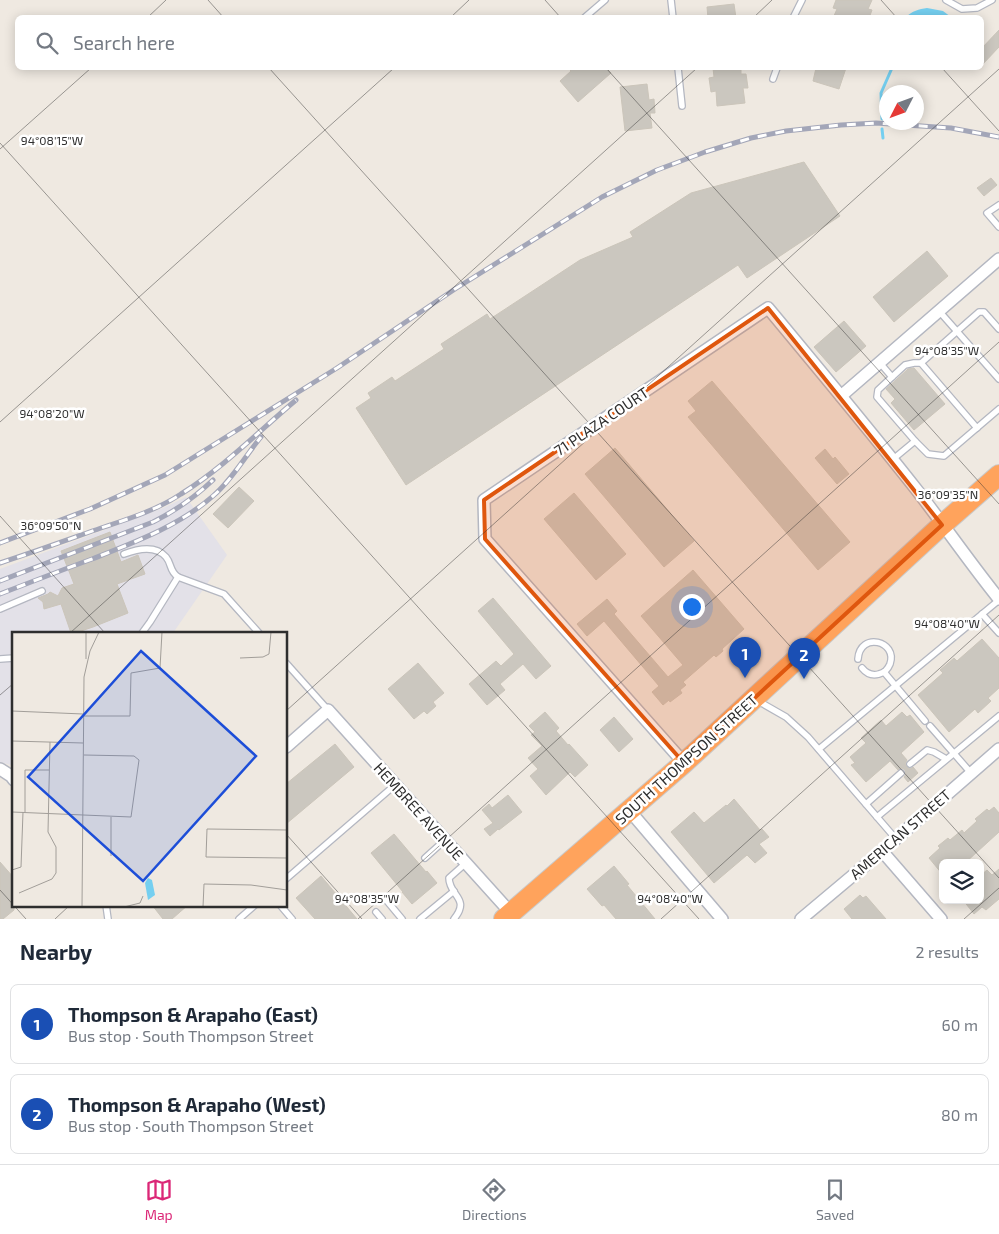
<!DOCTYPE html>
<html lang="en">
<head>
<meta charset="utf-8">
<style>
  :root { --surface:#fff; --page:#f6f6f7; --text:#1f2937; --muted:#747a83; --line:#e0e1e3; --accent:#db2777 }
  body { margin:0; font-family:"Exo 2",sans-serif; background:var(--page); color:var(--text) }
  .controls { position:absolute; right:15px; bottom:15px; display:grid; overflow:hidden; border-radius:8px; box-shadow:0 2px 12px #0003 }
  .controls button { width:45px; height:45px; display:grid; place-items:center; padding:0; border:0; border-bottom:1px solid var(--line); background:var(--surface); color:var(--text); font:25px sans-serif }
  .compass { position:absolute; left:879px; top:85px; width:45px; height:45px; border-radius:50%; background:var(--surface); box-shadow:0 2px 12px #0003; rotate:228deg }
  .you { position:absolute; left:691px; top:606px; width:18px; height:18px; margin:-12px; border:4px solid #fff; border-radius:50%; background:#1a73e8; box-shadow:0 0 0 8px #1a73e833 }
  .badge { display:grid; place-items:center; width:32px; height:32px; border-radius:50%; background:var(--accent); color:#fff; font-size:16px; font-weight:700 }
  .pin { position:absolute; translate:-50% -41px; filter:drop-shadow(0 1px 2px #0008) }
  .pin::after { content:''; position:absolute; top:26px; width:18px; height:15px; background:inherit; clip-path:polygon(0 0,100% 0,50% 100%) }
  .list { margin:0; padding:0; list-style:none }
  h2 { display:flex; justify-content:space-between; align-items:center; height:65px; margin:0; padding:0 20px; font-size:21px }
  h2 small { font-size:16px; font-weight:400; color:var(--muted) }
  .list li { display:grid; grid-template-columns:32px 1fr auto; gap:15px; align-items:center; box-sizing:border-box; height:80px; margin:0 10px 10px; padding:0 10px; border:1px solid var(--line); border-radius:8px }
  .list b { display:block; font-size:19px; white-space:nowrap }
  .list p { margin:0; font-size:16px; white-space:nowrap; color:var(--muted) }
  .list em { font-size:16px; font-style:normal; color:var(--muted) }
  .icon { flex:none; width:28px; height:28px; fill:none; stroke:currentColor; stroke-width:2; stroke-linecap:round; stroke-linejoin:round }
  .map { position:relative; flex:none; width:999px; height:919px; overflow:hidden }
  .search { position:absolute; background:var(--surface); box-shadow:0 2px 12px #0003; left:15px; right:15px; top:15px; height:55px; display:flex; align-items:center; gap:12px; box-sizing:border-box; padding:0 18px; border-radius:8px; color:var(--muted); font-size:19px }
  .sheet { height:245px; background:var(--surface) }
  nav { display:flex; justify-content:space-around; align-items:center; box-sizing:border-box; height:70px; border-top:1px solid var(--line); background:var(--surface); font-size:14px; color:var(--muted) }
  nav a { display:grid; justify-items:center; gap:2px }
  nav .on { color:var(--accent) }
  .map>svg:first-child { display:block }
  .industrial { fill:#e3e1e8 }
  .water { fill:#75cff0 }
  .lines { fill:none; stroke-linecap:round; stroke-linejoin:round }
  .stream { stroke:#75cff0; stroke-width:3 }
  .building { fill:#cbc7bf; stroke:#cbc5ba }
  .lane-casing { stroke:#b4b7c1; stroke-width:8 }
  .street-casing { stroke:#b4b7c1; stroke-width:14 }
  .highway-casing { stroke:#c9c9c9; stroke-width:22 }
  .lane { stroke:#fff; stroke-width:5.5 }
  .street { stroke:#fff; stroke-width:11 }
  .highway { stroke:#ffa35c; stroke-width:20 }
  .rail-casing { stroke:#a3a6b8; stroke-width:5 }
  .rail { stroke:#fff; stroke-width:3; stroke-dasharray:9; stroke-linecap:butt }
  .marked { fill:#df570e; fill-opacity:0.2; stroke:#df570e; stroke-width:4; stroke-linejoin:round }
  .ticks { fill:none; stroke:#2e2e2e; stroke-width:1; stroke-opacity:0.45 }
  .labels { text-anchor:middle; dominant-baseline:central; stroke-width:5; stroke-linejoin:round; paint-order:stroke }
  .street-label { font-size:15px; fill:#2e2e2e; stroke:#fff }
  .inset-road { fill:none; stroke:#a29e99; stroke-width:1 }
  .view { fill:#1d4ed8; fill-opacity:0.15; stroke:#1d4ed8; stroke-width:2.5 }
  .inset-edge { fill:none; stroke:#2e2e2e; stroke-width:2.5 }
  .ticks-label { font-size:12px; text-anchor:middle; fill:#2e2e2e; stroke:#fff; stroke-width:5; stroke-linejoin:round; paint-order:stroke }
</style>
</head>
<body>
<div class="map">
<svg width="999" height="919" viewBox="0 0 999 919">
  <rect width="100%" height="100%" fill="#efe9e1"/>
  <path class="industrial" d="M186 497 227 555 173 633H14V766L0 762V569L163 508Z"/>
  <path class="water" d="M927 8 943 11 951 17H906C912 11 919 9 927 8Z"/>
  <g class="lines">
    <g class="stream">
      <path d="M882 119 881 93 892 68"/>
      <path d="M882 129 883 138"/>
    </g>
  </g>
  <g class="building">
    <path d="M836 0H872L868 9 872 10 869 18H833L837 9 833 8Z"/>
    <path d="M734 4 736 18H708L707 7Z"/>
    <path d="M999 30V47L982 65V48Z"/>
    <path d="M568 68H606L611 73 578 102 560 81 571 71Z"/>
    <path d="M713 68H741V74H746L748 88H743L745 103 717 106 716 91 711 92 709 78 714 77Z"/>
    <path d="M816 68H846L839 89 813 81Z"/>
    <path d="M647 84 649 100 654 99 655 113H650L652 128 625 131 620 87Z"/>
    <path d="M804 162 840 216 747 278 738 265 406 485 356 408 371 398 368 393 392 377 395 381 444 349 441 344 487 314 490 319 580 260 633 237 630 232 691 193Z"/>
    <path d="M991 178 997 185 984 196 977 188Z"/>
    <path d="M927 251 948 276 894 322 873 297Z"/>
    <path d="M844 321 866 346 836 372 814 347Z"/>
    <path d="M914 368 945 404 914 430 891 403 895 399 886 389 908 369Z"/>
    <path d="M712 381 850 542 818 570 688 417 696 411 688 401Z"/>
    <path d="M615 448 694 541 664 567 585 474Z"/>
    <path d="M825 449 833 459 835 457 849 474 837 484 815 458Z"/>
    <path d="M239 487 254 501 228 528 213 514Z"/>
    <path d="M574 493 626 554 596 580 544 519Z"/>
    <path d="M110 532 121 562 138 555 145 574 117 584 128 613 93 627 75 633H71L61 604 44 609 43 602 38 598 48 594 50 592 58 596 62 588 74 584 61 551Z"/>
    <path d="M693 570 744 629 722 649 723 651 716 657 714 655 683 682 686 685 680 690 682 693 670 702 669 700 663 705 652 692 659 686 604 621 587 636 577 624 607 599 617 611 614 614 668 677 683 665 641 616Z"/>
    <path d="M493 598 551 666 536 679 523 664 500 684 505 690 487 705 469 684 496 661 501 666 514 654 478 611Z"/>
    <path d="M982 639 999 658V688L988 698 991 701 978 713 975 709 949 732 918 695 943 673 940 670 954 658 957 661Z"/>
    <path d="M418 663 444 693 433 702 436 706 427 714 424 711 414 719 388 689Z"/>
    <path d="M545 712 559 728 556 731 568 745 569 744 588 765 575 777 570 772 546 795 530 776 538 769 528 758 542 746 531 735 535 732 529 726Z"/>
    <path d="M902 712 907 717 910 715 924 732 901 753 907 760 905 764 907 767 910 769 913 767 918 773 908 782 904 777 906 774 905 770 902 768 898 770 890 761 866 782 851 765 855 763 850 757 866 743 861 738 881 720 886 726Z"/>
    <path d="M614 717 633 739 619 752 600 730Z"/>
    <path d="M335 744 354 767 286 824V784Z"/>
    <path d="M508 795 522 812 499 830 498 829 490 836 484 829 493 823 482 810 489 804 492 808Z"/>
    <path d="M734 799 760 830 762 829 769 837 759 844 767 853 755 863 747 855 714 883 671 832 694 812 704 823 726 805 727 806Z"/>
    <path d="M994 807 999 813V832L965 863H943V875L929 858 940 848 938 846 948 838 950 840 962 830 964 833 977 821 975 819 987 809 989 811Z"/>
    <path d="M394 834 426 872 427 871 437 883 412 904 402 892H403L371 853Z"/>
    <path d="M0 862 14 878V910L3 919H0Z"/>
    <path d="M614 866 629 884 627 885 655 919H616L604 905 602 906 587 889Z"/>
    <path d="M999 869V899L986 910 982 907 974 914 963 900H980V885L984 882 980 878V876L987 870 992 875Z"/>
    <path d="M321 876 357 919H315L296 898Z"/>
    <path d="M860 895 863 898 866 896 886 919H852L844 909Z"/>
    <path d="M152 905H188L172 919H163Z"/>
  </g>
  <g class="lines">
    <defs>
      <g id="lane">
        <path d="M671 0 673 18"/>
        <path d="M946 0 962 9 977 8 992 0"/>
        <path d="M584 18 605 0"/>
        <path d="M793 18 802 0"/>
        <path d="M678 68 682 106"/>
        <path d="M773 79 777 68"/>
        <path d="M999 205 987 213 999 227"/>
        <path d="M939 311 999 379"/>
        <path d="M880 363 892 377"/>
        <path d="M921 363 977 428"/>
        <path d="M915 441 877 397 878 390 905 365 914 363H921L979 312H984L999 329"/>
        <path d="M892 460 915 441 928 454 944 456 999 409"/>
        <path d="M124 554C137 549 155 544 166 557 172 564 169 571 178 577L224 594 259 633"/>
        <path d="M0 609 42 591"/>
        <path d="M982 614 999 633"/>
        <path d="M142 633 150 622 178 577"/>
        <path d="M0 659 14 658"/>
        <path d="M858 659C860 631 898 641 890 664 888 669 884 673 879 674 872 676 866 673 862 668"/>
        <path d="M286 663 328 710"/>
        <path d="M884 672 925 721"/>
        <path d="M758 701 786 717 808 737 896 839"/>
        <path d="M930 726 971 773"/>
        <path d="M819 749 999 600"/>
        <path d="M910 764 927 750 934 752 946 759"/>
        <path d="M866 804 901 773"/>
        <path d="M877 817 999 716"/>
        <path d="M425 858 445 840"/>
        <path d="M286 879 395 785"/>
        <path d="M387 901 402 919"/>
        <path d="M106 905 108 919"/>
        <path d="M280 905 292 919"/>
        <path d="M376 912 382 919"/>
        <path d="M239 919 255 905"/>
        <path d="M420 919 454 891"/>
        <path d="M454 919C471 898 449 896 449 878L466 863"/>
      </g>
      <g id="street">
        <path d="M841 396 999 259"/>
        <path d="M286 747 328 710 511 913"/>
        <path d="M684 763 485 539 484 500 768 308C818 368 868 428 916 489 944 525 970 563 999 599"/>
        <path d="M0 769 11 776 14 780"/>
        <path d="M629 810 722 919"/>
        <path d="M882 851 941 919"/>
        <path d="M801 919 882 851 999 749"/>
      </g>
      <path id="highway" d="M504 919 684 763 942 525 999 475"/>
    </defs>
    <use href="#lane" class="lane-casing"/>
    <use href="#street" class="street-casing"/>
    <use href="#highway" class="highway-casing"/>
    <use href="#lane" class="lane"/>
    <use href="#street" class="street"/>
    <use href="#highway" class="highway"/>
    <defs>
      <g id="rail">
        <path d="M0 543 90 509 165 475 337 368 455 289 602 197 657 170 705 152 751 138 786 131 841 125 876 123 951 128 999 137"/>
        <path d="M0 563C34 552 67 540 101 528 128 519 157 510 181 494 223 468 258 432 296 400"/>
        <path d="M0 581 153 522C175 511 195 497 213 480"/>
        <path d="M0 594C31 582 62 570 92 559 135 542 179 526 213 496 233 479 245 456 261 437"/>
      </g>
    </defs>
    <use href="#rail" class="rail-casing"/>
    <use href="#rail" class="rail"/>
  </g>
  <path class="marked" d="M768 308 942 525 684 763 485 539 484 500Z"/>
  <path class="ticks" d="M208 0 224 18M545 0 561 18M881 0 897 18M147 18 166 0M450 18 469 0M753 18 772 0M269 68 999 878M606 68 999 504M942 68 999 131M0 143 699 919M0 149 91 68M0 422 394 68M0 516 105 633M70 633 697 68M0 695 14 683M286 711 999 69M286 834 362 919M0 890 26 919M55 919 70 905M358 919 999 342M661 919 999 615M964 919 999 888"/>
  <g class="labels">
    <g class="street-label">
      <text transform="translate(601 421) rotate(-34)">71 PLAZA COURT</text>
      <text transform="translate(686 759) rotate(-42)">SOUTH THOMPSON STREET</text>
      <text transform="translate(419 811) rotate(48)">HEMBREE AVENUE</text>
      <text transform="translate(900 834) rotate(-41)">AMERICAN STREET</text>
    </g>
  </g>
  <g transform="translate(12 632)">
    <rect width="275" height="275" fill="#efe9e1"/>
    <path d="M136 246 140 248 143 263 136 268 133 251Z" fill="#75cff0"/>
    <path class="inset-road" d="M228 26 251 25 257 22 259 0M74 27V0M0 79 71 82M72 84H118L119 41 148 36 150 0M0 109 71 111M0 180 119 185 127 128 122 124 72 123M13 180V138H37M275 198 195 197 194 225 275 226M99 224V185M0 238 9 235 11 180M7 261 40 247 44 241V215L36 200 38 110M70 275 72 45 78 19 87 0M112 275 128 271 131 264M191 275 192 252 239 253 275 258"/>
    <path class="view" d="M129 19 244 124 131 249 16 145Z"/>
    <rect width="275" height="275" class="inset-edge"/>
  </g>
  <g class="ticks-label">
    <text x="52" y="145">94°08'15"W</text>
    <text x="947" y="355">94°08'35"W</text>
    <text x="52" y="418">94°08'20"W</text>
    <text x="948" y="499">36°09'35"N</text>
    <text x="51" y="530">36°09'50"N</text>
    <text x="947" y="628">94°08'40"W</text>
    <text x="367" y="903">94°08'35"W</text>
    <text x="670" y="903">94°08'40"W</text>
  </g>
</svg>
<div class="controls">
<button><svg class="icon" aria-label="layers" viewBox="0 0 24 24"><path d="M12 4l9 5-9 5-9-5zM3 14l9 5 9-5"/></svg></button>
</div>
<svg class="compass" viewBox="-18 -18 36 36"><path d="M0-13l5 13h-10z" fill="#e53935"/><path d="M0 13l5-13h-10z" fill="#747a83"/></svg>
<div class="you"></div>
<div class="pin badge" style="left:745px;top:678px;background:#1a4fb4">1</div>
<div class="pin badge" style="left:804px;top:679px;background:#1a4fb4">2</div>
<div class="search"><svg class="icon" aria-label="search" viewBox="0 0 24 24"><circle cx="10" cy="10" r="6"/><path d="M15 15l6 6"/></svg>Search here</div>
</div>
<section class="sheet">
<h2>Nearby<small>2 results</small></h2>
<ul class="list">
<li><span class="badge" style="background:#1a4fb4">1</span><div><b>Thompson &amp; Arapaho (East)</b><p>Bus stop · South Thompson Street</p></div><em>60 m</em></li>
<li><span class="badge" style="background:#1a4fb4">2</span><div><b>Thompson &amp; Arapaho (West)</b><p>Bus stop · South Thompson Street</p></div><em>80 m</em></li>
</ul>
</section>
<nav>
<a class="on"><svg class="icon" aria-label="map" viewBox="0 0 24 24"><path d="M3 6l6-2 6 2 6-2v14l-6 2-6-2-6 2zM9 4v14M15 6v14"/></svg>Map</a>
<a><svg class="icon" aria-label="directions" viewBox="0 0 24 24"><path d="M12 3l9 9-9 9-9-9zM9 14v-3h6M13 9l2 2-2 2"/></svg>Directions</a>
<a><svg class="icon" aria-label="saved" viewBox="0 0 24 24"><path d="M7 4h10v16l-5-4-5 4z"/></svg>Saved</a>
</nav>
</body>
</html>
